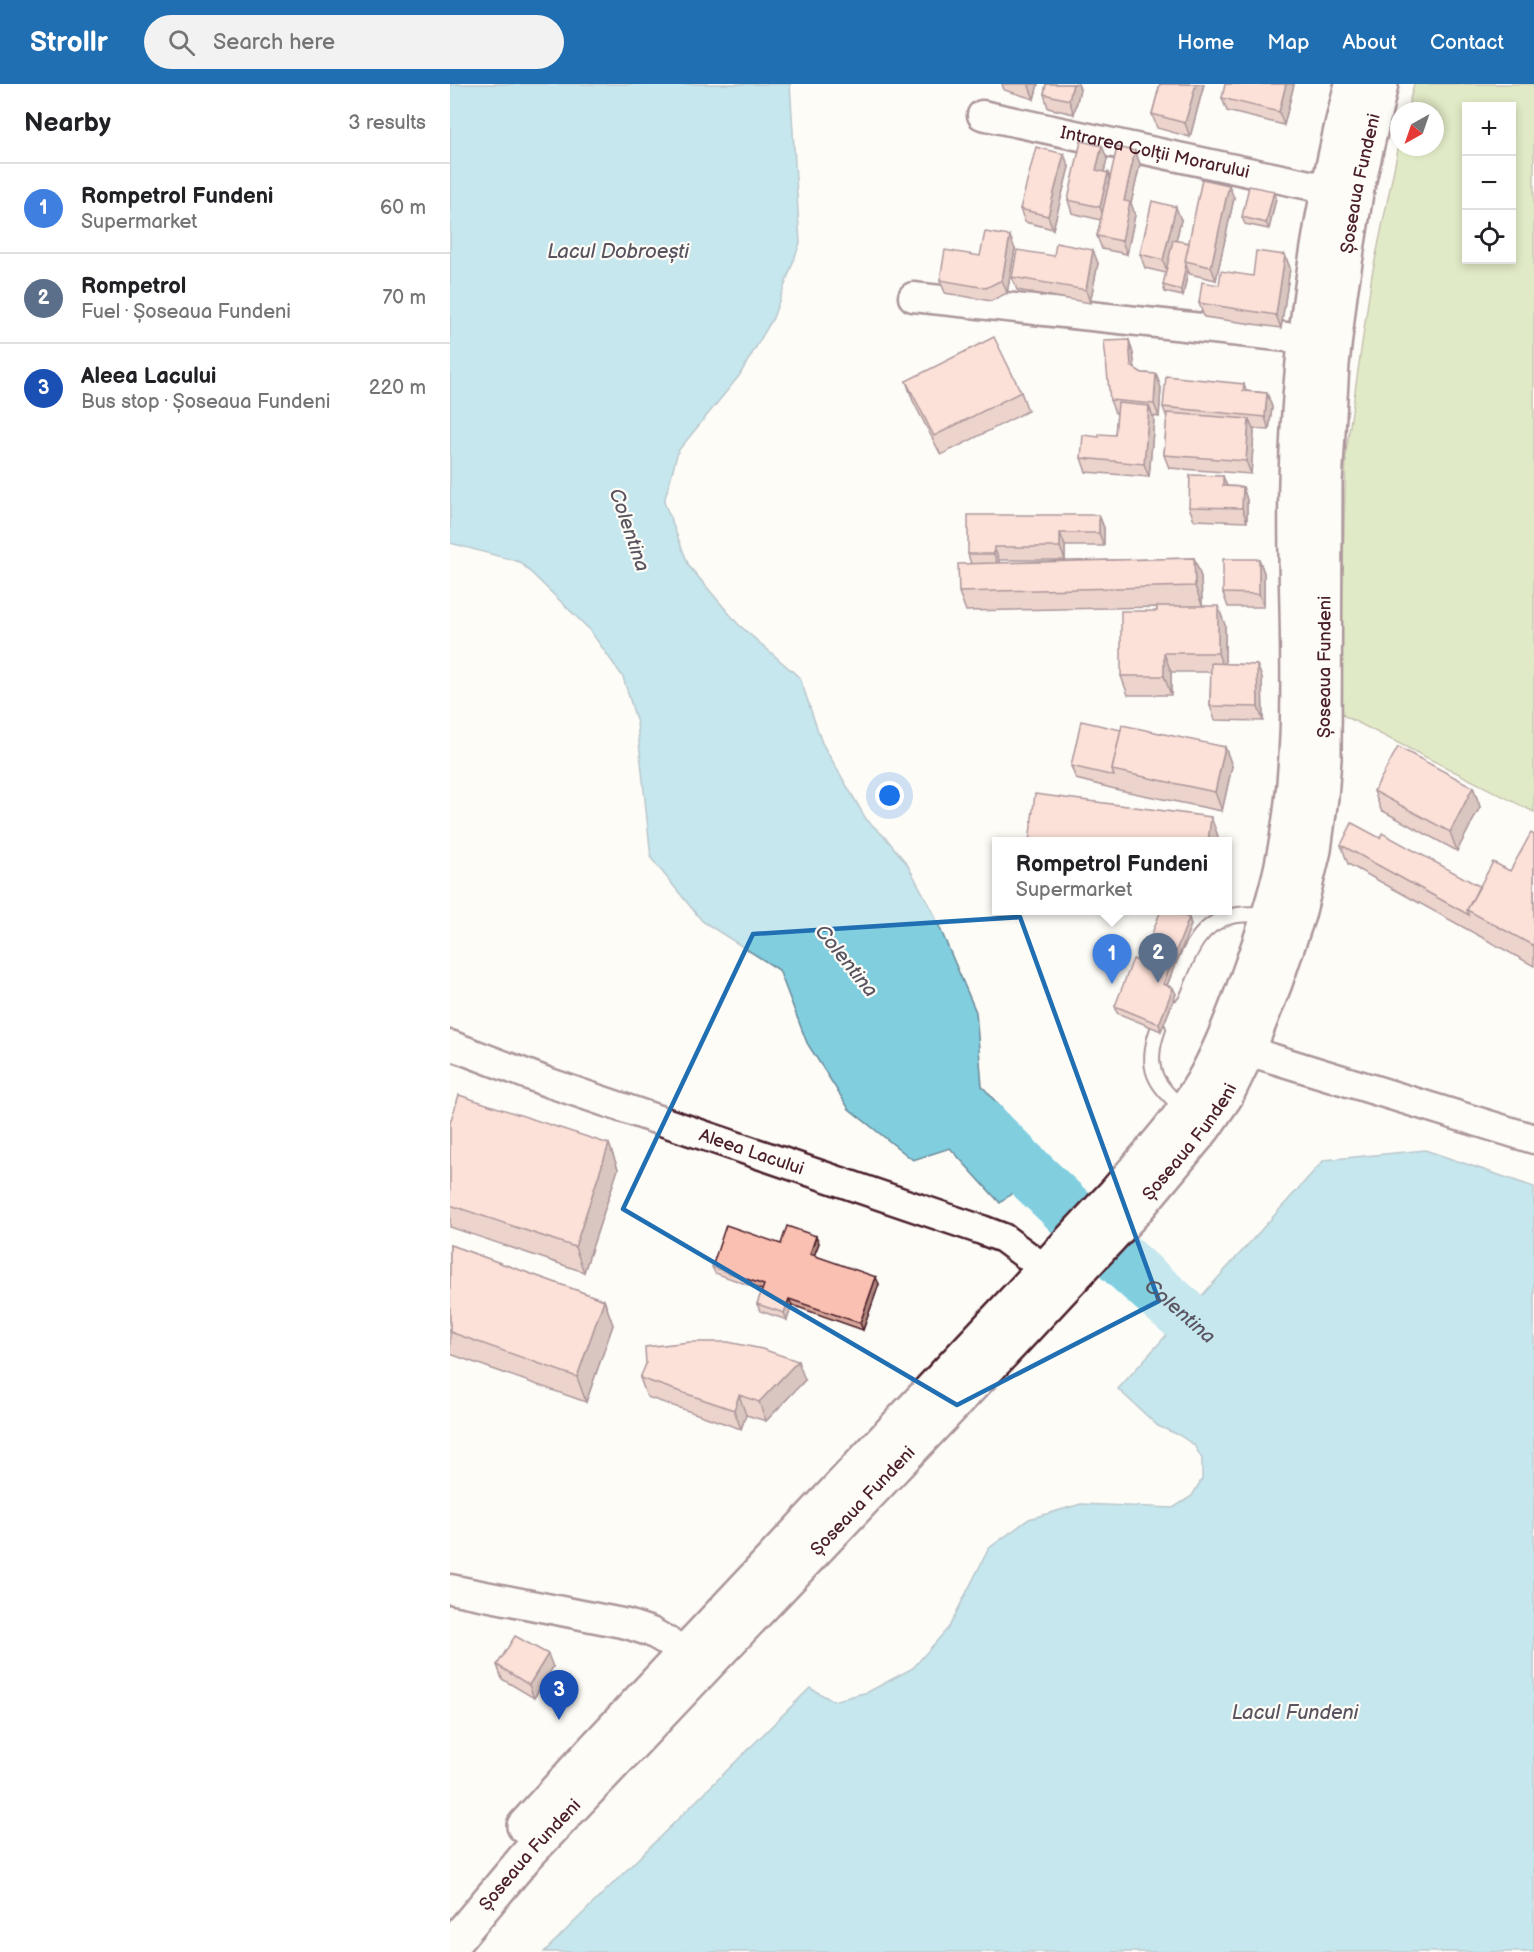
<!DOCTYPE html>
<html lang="en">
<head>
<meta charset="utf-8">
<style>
  :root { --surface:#fff; --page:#f2f2f2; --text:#202124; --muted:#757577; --line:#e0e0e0; --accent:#1f6fb2 }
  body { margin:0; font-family:"Balsamiq Sans",sans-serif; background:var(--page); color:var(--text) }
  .controls { position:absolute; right:18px; top:18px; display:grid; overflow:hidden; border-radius:0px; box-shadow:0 3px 9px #0003 }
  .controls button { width:54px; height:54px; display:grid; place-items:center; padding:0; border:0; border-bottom:2px solid var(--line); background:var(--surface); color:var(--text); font:30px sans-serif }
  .compass { position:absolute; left:940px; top:18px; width:54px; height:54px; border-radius:50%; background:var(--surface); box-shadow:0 3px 9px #0003; rotate:220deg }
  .you { position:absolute; left:440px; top:712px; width:21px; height:21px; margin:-15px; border:4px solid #fff; border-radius:50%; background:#1a73e8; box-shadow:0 0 0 9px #1a73e833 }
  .badge { display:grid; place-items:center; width:39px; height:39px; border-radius:50%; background:var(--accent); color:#fff; font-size:20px; font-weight:700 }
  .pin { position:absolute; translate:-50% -50px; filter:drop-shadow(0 2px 3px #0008) }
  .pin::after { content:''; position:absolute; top:32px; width:21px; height:18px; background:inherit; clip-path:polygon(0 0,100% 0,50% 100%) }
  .popup { position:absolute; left:542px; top:753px; width:240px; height:78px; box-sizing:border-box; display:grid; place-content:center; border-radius:0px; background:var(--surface); filter:drop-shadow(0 2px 4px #0005); font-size:20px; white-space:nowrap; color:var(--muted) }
  .popup b { font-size:22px; color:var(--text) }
  .popup::after { content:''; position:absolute; left:50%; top:100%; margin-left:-12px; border:12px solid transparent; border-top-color:var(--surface) }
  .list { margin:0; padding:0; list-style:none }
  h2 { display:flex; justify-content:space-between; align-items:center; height:78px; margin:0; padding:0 24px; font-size:26px }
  h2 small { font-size:20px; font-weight:400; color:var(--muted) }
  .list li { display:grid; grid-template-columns:39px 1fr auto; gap:18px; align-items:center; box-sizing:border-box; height:90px; padding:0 24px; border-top:2px solid var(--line) }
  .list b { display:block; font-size:22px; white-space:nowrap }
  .list p { margin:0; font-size:20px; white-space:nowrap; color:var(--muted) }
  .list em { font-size:20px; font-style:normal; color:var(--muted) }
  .icon { flex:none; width:33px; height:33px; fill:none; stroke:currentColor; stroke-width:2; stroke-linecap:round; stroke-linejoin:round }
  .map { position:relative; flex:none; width:1084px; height:1868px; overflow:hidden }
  header { display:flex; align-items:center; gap:36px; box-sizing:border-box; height:84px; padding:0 30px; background:var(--accent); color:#fff }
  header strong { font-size:28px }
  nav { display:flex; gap:33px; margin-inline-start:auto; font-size:21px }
  .search { width:420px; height:54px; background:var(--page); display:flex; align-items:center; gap:15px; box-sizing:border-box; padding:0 21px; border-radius:33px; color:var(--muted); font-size:22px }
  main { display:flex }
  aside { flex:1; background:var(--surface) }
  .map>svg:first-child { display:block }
  .green { fill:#bfd58a; stroke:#847a5a; stroke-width:1.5; fill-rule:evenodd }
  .water { fill:#81cedf; stroke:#6b8897; stroke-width:1.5 }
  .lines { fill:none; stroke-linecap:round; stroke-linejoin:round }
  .river { stroke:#81cedf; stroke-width:54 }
  .lane-casing { stroke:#4a1f2b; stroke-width:18 }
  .street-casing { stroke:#4a1f2b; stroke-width:33 }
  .secondary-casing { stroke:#4a1f2b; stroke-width:38 }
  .lane { stroke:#fdfcf7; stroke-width:14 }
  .street { stroke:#fdfcf7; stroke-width:28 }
  .secondary { stroke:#fdfcf7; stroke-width:33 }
  .wall { fill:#d7a598; stroke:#4a1f2b; stroke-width:1.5 }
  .shaded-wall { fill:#af867c; stroke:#4a1f2b; stroke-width:1.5 }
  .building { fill:#fac0b1; stroke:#4a1f2b; stroke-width:1.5 }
  .marked { fill:none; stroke:#1f6fb2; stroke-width:4.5; stroke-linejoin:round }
  .labels { text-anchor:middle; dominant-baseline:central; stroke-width:4.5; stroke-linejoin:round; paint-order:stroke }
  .street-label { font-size:18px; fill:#4a1f2b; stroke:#fdfcf7 }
  .water-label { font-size:20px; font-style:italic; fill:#5a5461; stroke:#fdfcf7 }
</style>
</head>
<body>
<header>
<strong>Strollr</strong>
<div class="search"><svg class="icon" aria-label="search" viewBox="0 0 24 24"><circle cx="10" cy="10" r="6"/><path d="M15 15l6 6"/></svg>Search here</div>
<nav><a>Home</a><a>Map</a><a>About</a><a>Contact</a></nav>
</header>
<main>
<aside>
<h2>Nearby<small>3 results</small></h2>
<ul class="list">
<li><span class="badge" style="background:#3f7fe0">1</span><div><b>Rompetrol Fundeni</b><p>Supermarket</p></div><em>60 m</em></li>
<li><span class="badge" style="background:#5c6f8a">2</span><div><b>Rompetrol</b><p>Fuel · Șoseaua Fundeni</p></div><em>70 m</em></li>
<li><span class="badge" style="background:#1a4fb4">3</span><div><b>Aleea Lacului</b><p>Bus stop · Șoseaua Fundeni</p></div><em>220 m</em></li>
</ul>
</aside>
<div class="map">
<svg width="1084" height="1868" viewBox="0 0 1084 1868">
  <rect width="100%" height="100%" fill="#fdfcf7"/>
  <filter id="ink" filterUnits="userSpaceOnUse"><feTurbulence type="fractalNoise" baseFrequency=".0167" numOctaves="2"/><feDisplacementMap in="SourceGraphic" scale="12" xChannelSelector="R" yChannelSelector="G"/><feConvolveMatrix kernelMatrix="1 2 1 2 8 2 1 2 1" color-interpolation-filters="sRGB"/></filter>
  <g filter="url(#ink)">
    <path class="green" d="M964 0H1084V728L889 629 896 369 922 191 949 61V63H985V27H957ZM1016 22H1062V176H1016Z"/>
    <g class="water">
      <path d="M0 0H340L350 159 323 234 289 292 228 367 214 418 239 482 288 540 350 594 372 659 416 735 436 754 457 780 483 828 526 928 532 1002 599 1079 550 1119 500 1064 463 1076 399 1025 357 959 329 886 252 837 201 774 187 639 173 593 139 545 70 478 0 459Z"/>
      <path d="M975 1066 1084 1103V1868H94L360 1604 383 1617 418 1608 463 1584 499 1543 539 1464 579 1435 631 1420 723 1424 742 1412 752 1395V1375L744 1361 729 1351 708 1342 668 1305 874 1076Z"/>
    </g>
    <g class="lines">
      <path class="river" id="s1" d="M530 1040C613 1124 700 1204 791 1280"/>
      <defs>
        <g id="lane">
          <path d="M722 909C736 878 745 840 782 832 794 829 808 830 820 830"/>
          <path d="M708 945C694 984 705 1001 734 1025"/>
        </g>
        <g id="street">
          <path id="s2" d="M532 31 878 105"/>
          <path d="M463 213 855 255"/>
          <path id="s3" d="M0 961 97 998 532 1146 553 1154 595 1185"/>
          <path d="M798 967 1084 1055"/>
          <path d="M0 1505 177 1540 201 1548 254 1578"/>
        </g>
        <g id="secondary">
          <path d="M74 1742 142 1667 665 1109C695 1074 728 1039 752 999 771 966 785 929 798 892 811 856 824 819 832 781 859 655 843 525 846 397 849 263 869 130 902 0"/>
          <path id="s4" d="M0 1863 77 1771 564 1257 684 1128 754 1044 776 1012 798 967 825 899 848 831 864 766 871 713 874 675 875 399 882 280 890 210 906 109 931 0"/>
        </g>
      </defs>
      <use href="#lane" class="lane-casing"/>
      <use href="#street" class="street-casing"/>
      <use href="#secondary" class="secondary-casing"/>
      <use href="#lane" class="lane"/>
      <use href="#street" class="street"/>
      <use href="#secondary" class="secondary"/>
    </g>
    <g class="wall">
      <path d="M552 0H588L584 15 554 6Z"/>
      <path d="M596 0H628L630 5 624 30 598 24 594 10Z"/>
      <path d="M710 0H754L740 53 707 44 702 30Z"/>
      <path d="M844 0 834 41 777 27 772 14Z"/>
      <path d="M652 62 657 75 654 88 658 89 660 94 685 67 690 80 681 119 685 131 677 170 652 165 647 152 651 136 622 129 618 116Z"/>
      <path d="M619 83 603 145 575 138 570 125Z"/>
      <path d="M824 107 826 114 819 145 795 140 792 133Z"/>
      <path d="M784 114 766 196 740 190 738 187 733 212 715 208 713 201 716 189 695 184 690 170 731 136 726 157 739 159Z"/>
      <path d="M565 165 557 209 541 217 495 209 490 196 530 172Z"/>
      <path d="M835 171 840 184 831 244 754 233 749 219 769 201 803 192Z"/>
      <path d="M604 172 648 179 640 219 567 206 562 193Z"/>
      <path d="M679 256 683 270 685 285 692 289 706 290 711 304 709 333 703 332 704 335 699 393 636 388 631 374 649 353 665 351 667 329H665L660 316Z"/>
      <path d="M456 297 571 308 578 327 491 371 463 317Z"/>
      <path d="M794 300 796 307 817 309 822 323 819 346 803 345 804 348 801 390 719 384 714 371 717 334 713 323Z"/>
      <path d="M773 392 777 402 793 403 797 416V438L744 436 739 423Z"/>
      <path d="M649 431 654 444V462H615V476H549V479L744 474 751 493 752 521 775 541V580L807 581 812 594 813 637 765 636 760 622 761 588H721V611H678L671 592 707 527V523L516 527 509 508 521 480 518 470Z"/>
      <path d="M809 475 814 489V523H778L773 509Z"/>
      <path d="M671 646 775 663 782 682 772 727 669 706 626 695 621 682Z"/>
      <path d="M1023 703 1030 723 1007 767 931 726 924 707Z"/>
      <path d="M1084 751V882L898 780 891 761 930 754 1029 802 1060 787Z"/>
      <path d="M739 834 741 841 717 901 723 904 726 910 711 947 667 929 665 922 691 878Z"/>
      <path d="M0 1039 159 1060 168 1085 134 1188 0 1143Z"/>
      <path d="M366 1152 369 1159 364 1172 429 1200 413 1246 342 1221 337 1236 310 1227 307 1220 312 1206 265 1189 262 1183 331 1160Z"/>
      <path d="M0 1161 154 1216 163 1241 136 1318 0 1270Z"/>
      <path d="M190 1294 355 1296 316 1337 296 1331 291 1345 197 1313Z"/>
      <path d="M47 1581 103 1583 84 1614 52 1595Z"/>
    </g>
    <g class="shaded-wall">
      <path d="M580 0H588L584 15 579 2Z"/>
      <path d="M623 0H628L630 5 624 30 619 16Z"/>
      <path d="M746 0H754L740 53 735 39Z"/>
      <path d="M836 0H844L834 41 829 28Z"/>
      <path d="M652 62 657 75 651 100 646 86Z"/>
      <path d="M685 67 690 80 681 119 685 131 677 170 672 157 674 117Z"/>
      <path d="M614 70 619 83 603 145 598 132Z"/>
      <path d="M658 89 663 103 655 137 650 123Z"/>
      <path d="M779 101 784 114 766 196 761 183Z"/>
      <path d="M824 107 826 114 819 145 816 139Z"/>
      <path d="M726 123 731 136 718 190 713 176Z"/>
      <path d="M560 152 565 165 557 209 552 196Z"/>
      <path d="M643 166 648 179 640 219 636 206Z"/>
      <path d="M835 171 840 184 831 244 826 231Z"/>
      <path d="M736 180 738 187 733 212 731 206Z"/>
      <path d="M679 256 683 270 686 296 681 282Z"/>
      <path d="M706 290 711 304 709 333 704 320Z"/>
      <path d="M817 309 822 323 819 346 815 333Z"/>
      <path d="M699 322 704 335 699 393 694 380Z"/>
      <path d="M799 335 804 348 801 390 796 377Z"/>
      <path d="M773 392 778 406 773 402Z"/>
      <path d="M793 403 797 416V438L792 424Z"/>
      <path d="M649 431 654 444V462L649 449Z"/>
      <path d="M610 449 615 462V476L610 463Z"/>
      <path d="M544 463 549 476V484L544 470Z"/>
      <path d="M744 474 751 493 752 521 745 502Z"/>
      <path d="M809 475 814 489V523L809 510Z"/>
      <path d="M768 522 775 541V588L768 569Z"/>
      <path d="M714 569 721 588V611L714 592Z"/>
      <path d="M807 581 812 594 813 637 808 623Z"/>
      <path d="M775 663 782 682 772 727 765 708Z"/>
      <path d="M1023 703 1030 723 1007 767 1000 748Z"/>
      <path d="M761 733 768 752 767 758H758Z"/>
      <path d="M739 834 741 841 715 906 713 900Z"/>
      <path d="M723 904 726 910 711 947 709 940Z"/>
      <path d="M159 1060 168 1085 134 1188 125 1163Z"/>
      <path d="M366 1152 369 1159 362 1177 360 1170Z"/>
      <path d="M426 1193 429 1200 413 1246 410 1239Z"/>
      <path d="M339 1215 342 1221 337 1236 334 1229Z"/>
      <path d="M154 1216 163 1241 136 1318 127 1293Z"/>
      <path d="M348 1277 355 1296 316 1337 309 1318Z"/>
      <path d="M289 1311 296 1331 291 1345 284 1326Z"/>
      <path d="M98 1570 103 1583 84 1614 79 1601Z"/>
    </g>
    <g class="building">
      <path d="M596 0H623L619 16 594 10Z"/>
      <path d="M710 0H746L735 39 702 30Z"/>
      <path d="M775 0H836L829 28 772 14Z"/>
      <path d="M631 57 652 62 646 86 658 89 650 123 618 116Z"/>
      <path d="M586 63 614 70 598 132 570 125Z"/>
      <path d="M667 63 685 67 674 117 680 118 672 157 647 152Z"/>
      <path d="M752 95 779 101 761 183 735 177Z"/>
      <path d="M799 102 824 107 816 139 792 133Z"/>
      <path d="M702 117 726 123 713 176 690 170Z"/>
      <path d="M535 148 560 152 552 196 536 204 490 196 495 166 530 172Z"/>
      <path d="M723 156 739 159 735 177 736 180 731 206 713 201Z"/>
      <path d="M606 159 643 166 636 206 562 193 567 166 604 172Z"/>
      <path d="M806 167 835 171 826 231 749 219 752 198 769 201 771 187 803 192Z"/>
      <path d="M544 253 571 308 484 352 456 297Z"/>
      <path d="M679 256 681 282 692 289 706 290 704 320 660 316 654 257Z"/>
      <path d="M716 292 794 300 793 307 817 309 815 333 713 323Z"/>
      <path d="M668 319 699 322 694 380 631 374 633 351 649 353V350L665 351Z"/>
      <path d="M717 329 799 335 796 377 714 371Z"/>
      <path d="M740 391 773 392V402L793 403 792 424 739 423Z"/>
      <path d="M518 431H649V449H610V463H544V470H518Z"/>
      <path d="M744 474 745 502 509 508 508 480Z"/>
      <path d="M773 475H809V510L773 509Z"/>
      <path d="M707 522H768V569H714V592H671V527H707Z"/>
      <path d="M761 579 807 581 808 623 760 622Z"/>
      <path d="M631 637 671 646 662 686 664 692 621 682Z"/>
      <path d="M672 641 775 663 765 708 662 686Z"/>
      <path d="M948 663 1023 703 1000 748 924 707Z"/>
      <path d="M585 710 761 733 758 758H579Z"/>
      <path d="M902 739 930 754 932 749 1029 802 1017 826 1019 831 891 761Z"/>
      <path d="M1081 749 1084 751V862L1017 826 1043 778 1060 787Z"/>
      <path d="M711 826H720L739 834 713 900 723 904 709 940 665 922 683 875 691 878Z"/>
      <path d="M9 1011 159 1060 125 1163 0 1121V1039Z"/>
      <path d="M276 1141 331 1160 337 1142 366 1152 360 1170 426 1193 410 1239 339 1215 334 1229 307 1220 314 1201 262 1183Z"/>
      <path d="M0 1161 154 1216 127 1293 0 1248Z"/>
      <path d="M240 1258H278L312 1265 348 1277 309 1318 289 1311 284 1326 190 1294 196 1280 195 1263Z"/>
      <path d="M65 1552 98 1570 79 1601 47 1581Z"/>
    </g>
  </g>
  <path d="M0 0H1084V1868H0ZM570 833 709 1217 507 1321 173 1125 303 850Z" fill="#fdfcf7" fill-opacity=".55" fill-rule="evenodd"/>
  <path class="marked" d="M570 833 709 1217 507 1321 173 1125 303 850Z"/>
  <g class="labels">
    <g class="street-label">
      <text stroke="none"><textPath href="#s2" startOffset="177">Intrarea Colții Morarului</textPath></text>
      <text stroke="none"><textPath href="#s4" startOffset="2084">Șoseaua Fundeni</textPath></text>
      <text stroke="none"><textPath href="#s4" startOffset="1598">Șoseaua Fundeni</textPath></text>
      <text stroke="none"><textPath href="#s4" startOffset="1094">Șoseaua Fundeni</textPath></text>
      <text stroke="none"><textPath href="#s3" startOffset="320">Aleea Lacului</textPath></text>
      <text stroke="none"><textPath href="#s4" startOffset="608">Șoseaua Fundeni</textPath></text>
      <text stroke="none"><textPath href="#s4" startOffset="122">Șoseaua Fundeni</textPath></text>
    </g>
    <g class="water-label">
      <text x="168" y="168">Lacul Dobroești</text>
      <text transform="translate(179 446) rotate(71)">Colentina</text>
      <text transform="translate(396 877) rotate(51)">Colentina</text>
      <text stroke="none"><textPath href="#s1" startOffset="274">Colentina</textPath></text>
      <text x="845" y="1629">Lacul Fundeni</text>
    </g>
  </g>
</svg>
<div class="controls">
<button>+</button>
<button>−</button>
<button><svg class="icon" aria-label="locate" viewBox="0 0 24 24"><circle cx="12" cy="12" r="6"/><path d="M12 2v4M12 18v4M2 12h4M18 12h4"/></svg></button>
</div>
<svg class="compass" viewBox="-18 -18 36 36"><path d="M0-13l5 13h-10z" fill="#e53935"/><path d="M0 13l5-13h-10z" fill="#757577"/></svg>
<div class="you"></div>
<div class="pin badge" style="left:662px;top:900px;background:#3f7fe0">1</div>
<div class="popup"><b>Rompetrol Fundeni</b>Supermarket</div>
<div class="pin badge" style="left:708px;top:899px;background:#5c6f8a">2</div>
<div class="pin badge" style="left:109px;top:1636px;background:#1a4fb4">3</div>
</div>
</main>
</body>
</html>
